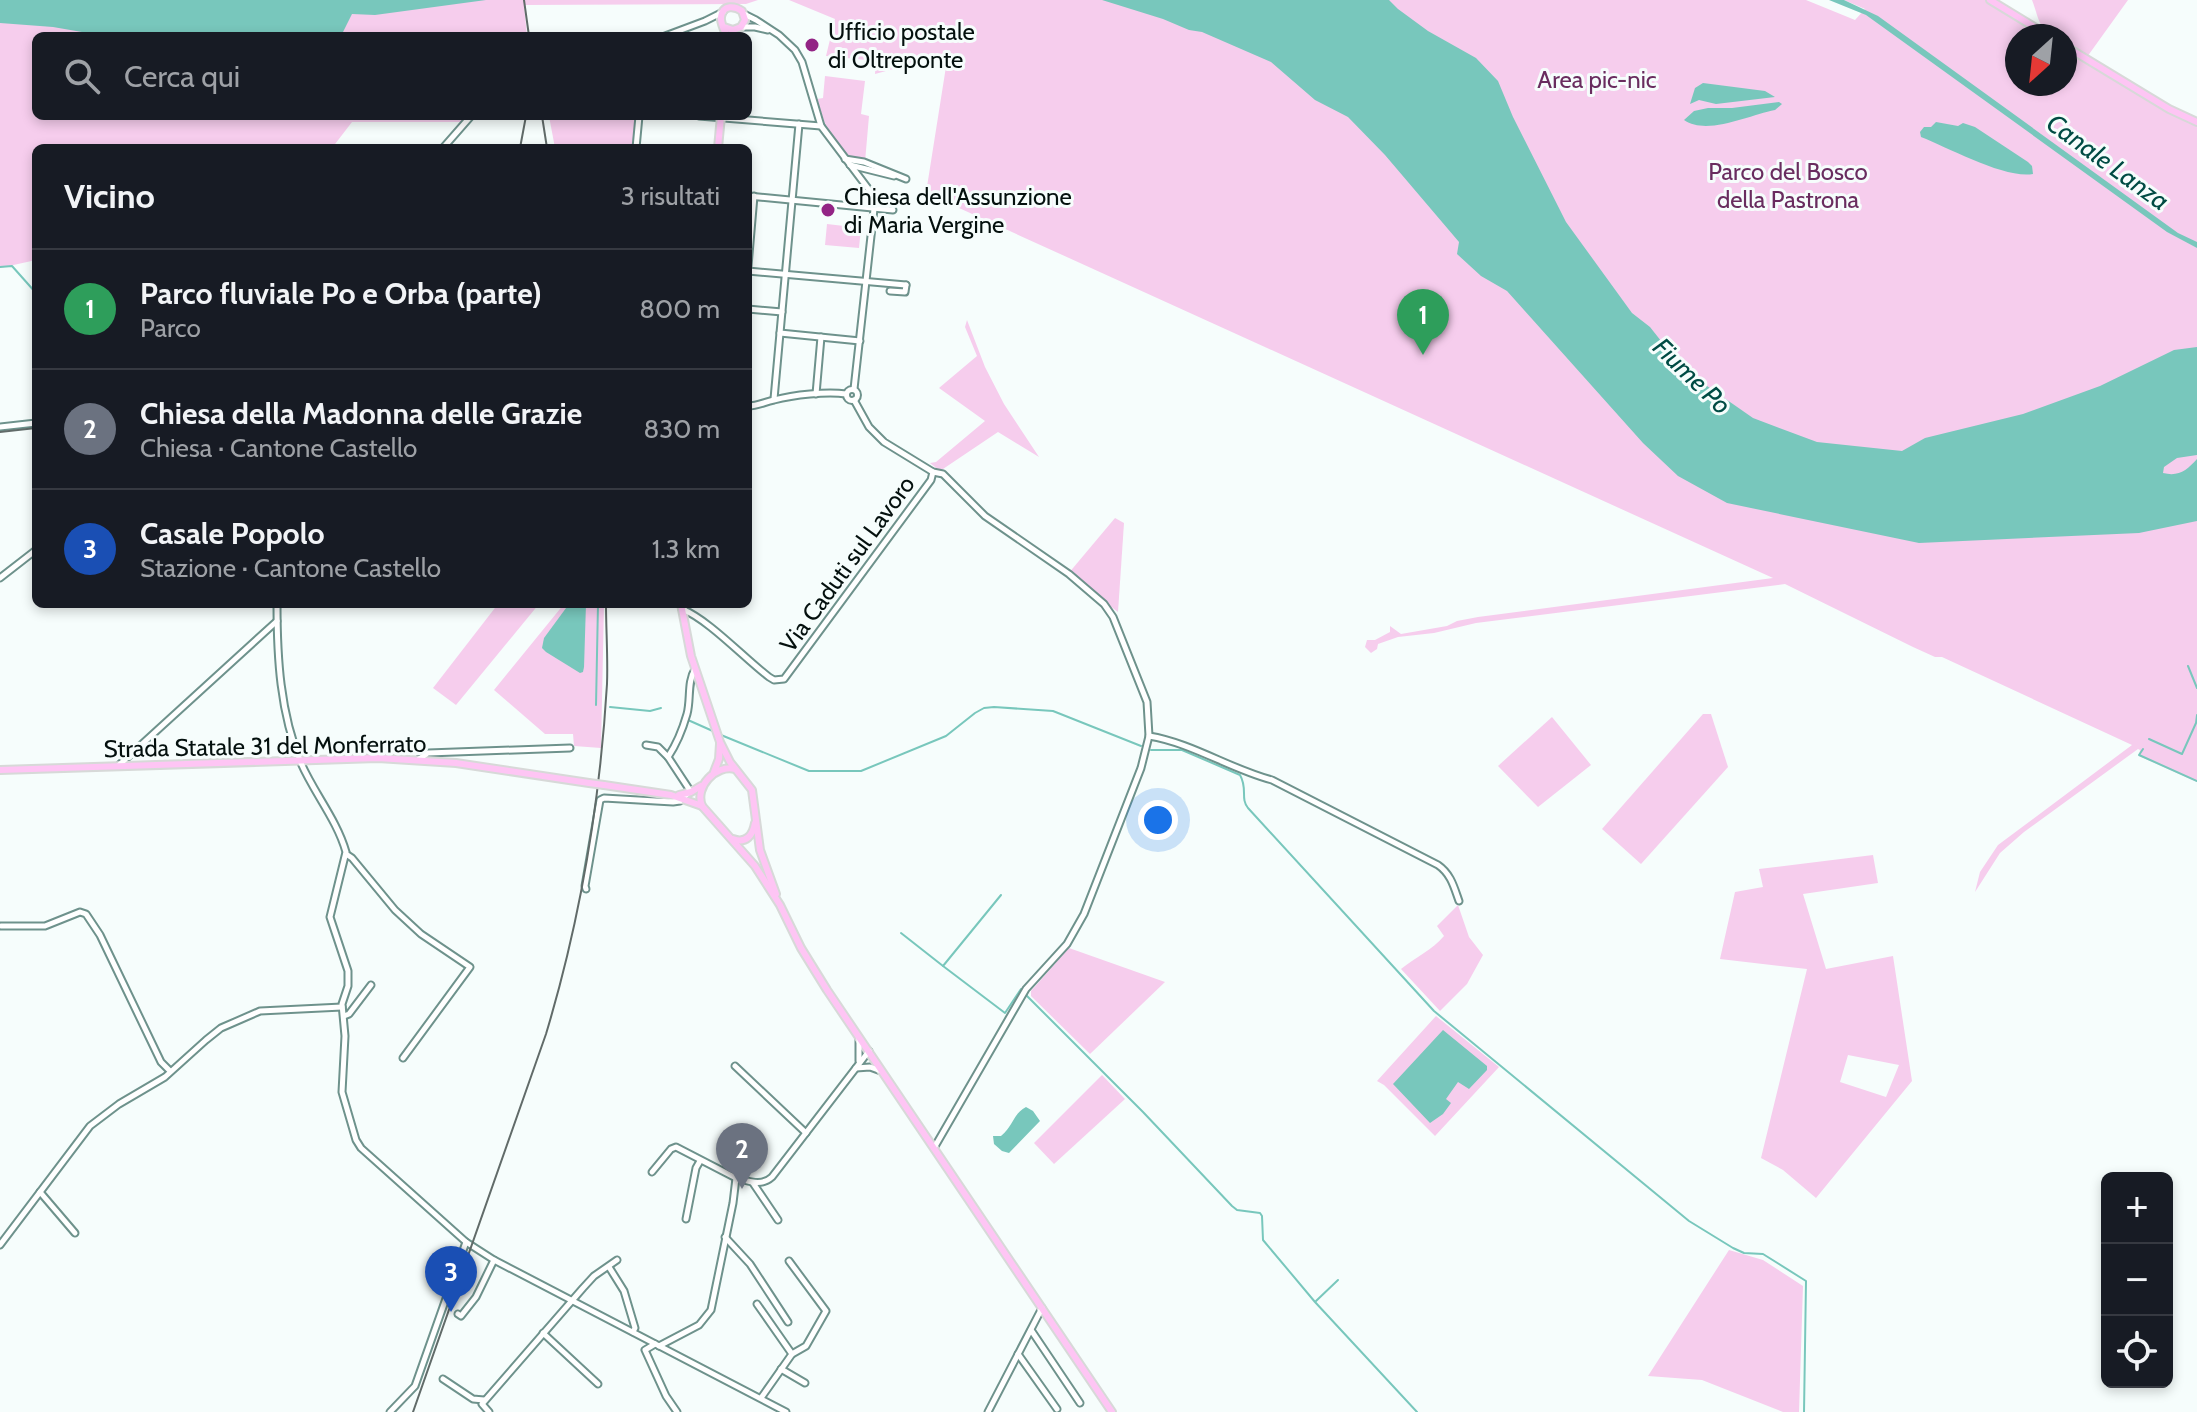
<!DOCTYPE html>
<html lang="it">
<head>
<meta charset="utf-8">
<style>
  :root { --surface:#171b24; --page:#20242c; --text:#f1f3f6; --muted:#9ea1a6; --line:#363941; --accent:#c796c3 }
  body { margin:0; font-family:Cabin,sans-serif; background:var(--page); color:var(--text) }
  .controls { position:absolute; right:24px; bottom:24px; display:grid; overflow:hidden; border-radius:12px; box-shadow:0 4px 12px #0003 }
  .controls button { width:72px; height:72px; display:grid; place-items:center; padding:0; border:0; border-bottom:2px solid var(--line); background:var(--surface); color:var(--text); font:40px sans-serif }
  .compass { position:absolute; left:2005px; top:24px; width:72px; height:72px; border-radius:50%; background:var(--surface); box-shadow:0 4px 12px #0003; rotate:207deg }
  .you { position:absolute; left:1158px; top:820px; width:28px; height:28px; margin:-20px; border:6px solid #fff; border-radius:50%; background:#1a73e8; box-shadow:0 0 0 12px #1a73e833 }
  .badge { display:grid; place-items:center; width:52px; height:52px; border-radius:50%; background:var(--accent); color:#fff; font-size:26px; font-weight:700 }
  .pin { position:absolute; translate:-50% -66px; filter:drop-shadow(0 2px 4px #0008) }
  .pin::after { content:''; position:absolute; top:42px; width:28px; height:24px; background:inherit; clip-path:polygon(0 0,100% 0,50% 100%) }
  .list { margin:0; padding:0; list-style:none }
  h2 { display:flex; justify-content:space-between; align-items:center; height:104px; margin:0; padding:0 32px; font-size:34px }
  h2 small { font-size:26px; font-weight:400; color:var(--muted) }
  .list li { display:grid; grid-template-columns:52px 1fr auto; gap:24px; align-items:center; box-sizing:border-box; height:120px; padding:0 32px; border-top:2px solid var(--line) }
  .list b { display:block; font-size:30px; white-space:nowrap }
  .list p { margin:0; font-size:26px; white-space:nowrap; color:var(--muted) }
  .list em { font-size:26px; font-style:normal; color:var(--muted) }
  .icon { flex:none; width:44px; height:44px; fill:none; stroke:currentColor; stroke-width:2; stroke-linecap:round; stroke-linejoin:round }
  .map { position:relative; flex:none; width:2197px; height:1412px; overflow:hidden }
  .search { position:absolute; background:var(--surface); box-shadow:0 4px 12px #0003; left:32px; top:32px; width:720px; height:88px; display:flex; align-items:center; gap:20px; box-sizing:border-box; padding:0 28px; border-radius:12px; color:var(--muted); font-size:30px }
  .panel { position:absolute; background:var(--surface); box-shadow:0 4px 12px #0003; left:32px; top:144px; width:720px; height:464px; border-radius:12px }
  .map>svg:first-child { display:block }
  .green { fill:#f6cded; fill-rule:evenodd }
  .water { fill:#78c7bc }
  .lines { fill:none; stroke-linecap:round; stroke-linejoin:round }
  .stream { stroke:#78c7bc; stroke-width:2 }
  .minor-casing { stroke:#6e928c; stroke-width:9 }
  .major-casing { stroke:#d7d9d8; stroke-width:10 }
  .minor { stroke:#fff; stroke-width:5 }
  .major { stroke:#fec5f4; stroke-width:6 }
  .rail { stroke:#616b69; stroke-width:2 }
  .major-bridge-casing { stroke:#d7d9d8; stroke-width:10; stroke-linecap:butt }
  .major-bridge { stroke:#fec5f4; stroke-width:6 }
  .poi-dot { fill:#932485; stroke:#f6fdfc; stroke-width:3 }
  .labels { text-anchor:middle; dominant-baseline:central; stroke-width:6; stroke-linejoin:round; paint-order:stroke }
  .poi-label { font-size:24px; fill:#04100e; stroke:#f6fdfc; text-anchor:start }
  .park-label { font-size:24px; fill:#692c5f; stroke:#f6fdfc }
  .street-label { font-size:24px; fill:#04100e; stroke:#f6fdfc }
  .water-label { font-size:26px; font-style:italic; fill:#004b44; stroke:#f6fdfc }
</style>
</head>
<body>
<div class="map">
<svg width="2197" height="1412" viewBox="0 0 2197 1412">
  <rect width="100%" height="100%" fill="#f6fdfc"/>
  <g class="green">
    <path d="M0 0H758L746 4 524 5 527 36H36V116H467L462 122H352L332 148H36V260L0 268Z"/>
    <path d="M789 0H1806L1855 20 1865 9 1844 0H1990L2047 36H2017V84H2065V47L2172 114 2197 124V782L2139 756 2140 750 2138 749 2024 832 2000 853 1975 892 1980 872 1998 845 2132 745 1942 657H1935L1913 647 1785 584 1476 623 1434 633 1398 637 1378 644 1377 649 1371 653 1365 647 1367 640H1375L1390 632V626L1401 634 1447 626 1457 621 1478 617 1773 578 926 193 948 54 875 74 876 61 826 56 835 19Z"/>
    <path d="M2032 0H2128L2087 57 2065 43V36C2039 36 2040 21 2032 0Z"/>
    <path d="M825 76 865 81 861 114 869 116 865 162 845 156 825 124 817 99 823 98Z"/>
    <path d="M549 116H635L632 148H555Z"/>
    <path d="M827 224 861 228 859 248 825 245Z"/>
    <path d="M967 320 985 367 1004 404 1039 457 998 432 940 471 930 463 936 462 985 421 939 388 977 356 965 327Z"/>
    <path d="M1115 518 1124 523 1118 612 1068 574Z"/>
    <path d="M498 604H539L456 705 433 688Z"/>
    <path d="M564 604H604L601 748 574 746 573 734H545L494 690Z"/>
    <path d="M1703 714H1711L1728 767 1641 864 1602 829Z"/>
    <path d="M1552 717 1591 765 1538 807 1498 766Z"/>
    <path d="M1873 855 1878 883 1803 894 1826 969 1893 956 1912 1081 1816 1198 1783 1170 1761 1158 1807 969 1720 959 1735 892 1763 887 1759 869ZM1848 1055 1899 1065 1886 1097 1840 1082Z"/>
    <path d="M1458 905 1469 937 1483 955 1467 984 1440 1011 1401 969C1416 957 1432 950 1444 936L1437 926Z"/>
    <path d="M1069 948 1165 982 1090 1054 1031 996V991Z"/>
    <path d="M1436 1016 1499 1067 1435 1136 1384 1085 1377 1081Z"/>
    <path d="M1102 1075 1125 1099 1054 1164 1034 1143Z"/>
    <path d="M1729 1250 1763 1260 1803 1286 1799 1412H1783L1702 1380 1648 1376Z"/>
  </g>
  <g class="water">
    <path d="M0 0H486L375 15 352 14 341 36H105L53 27 0 23Z"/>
    <path d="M1102 0H1389L1398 9 1428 31 1476 58 1498 81 1513 117 1566 222 1632 313 1650 327 1684 370 1753 418 1817 442 1902 451 1925 438 2023 414 2100 386 2174 350 2197 347V455L2177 458 2164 467 2163 473C2179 477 2187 470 2197 459V521L2139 533 1919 543 1727 503 1678 476 1643 443 1507 291 1481 276 1457 254 1459 242 1385 155 1348 117 1315 100 1271 62 1202 32 1189 30 1163 19Z"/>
    <path d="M1829 0H1844L1878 16 2178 233 2197 242V248L2167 232 1866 15Z"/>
    <path d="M1703 83 1765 91 1775 97 1716 104 1699 100 1690 104 1695 88Z"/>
    <path d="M1779 102 1782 104 1775 110C1749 115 1707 136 1684 120L1694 111 1708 108H1732Z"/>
    <path d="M1936 122 1958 126 1963 123 1975 127 2028 162 2032 166 2033 174C2005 179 1949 148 1921 137L1920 132 1924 127H1931Z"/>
    <path d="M569 604H586L584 667 583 672 580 673 546 652 542 648 544 638Z"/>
    <path d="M1443 1030 1487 1066V1070L1469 1089 1458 1082 1446 1099 1451 1103 1443 1114 1430 1123 1393 1084Z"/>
    <path d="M1026 1107 1033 1111 1040 1121 1009 1153 1002 1151 994 1144 993 1136H1001C1014 1125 1012 1115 1026 1107Z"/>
  </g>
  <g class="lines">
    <g class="stream">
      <path d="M0 267 12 266 36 293"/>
      <path d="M2188 666 2197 688"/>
      <path d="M596 705 598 604"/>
      <path d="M610 707 650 711 661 708"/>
      <path d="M688 720 715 732"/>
      <path d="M721 735 809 771H861L946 736 975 713 984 708 994 707 1053 711 1141 746"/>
      <path d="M2149 739 2182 754 2196 723 2197 715"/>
      <path d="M2143 749 2139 755 2197 781"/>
      <path d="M1151 750H1182L1240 775C1248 789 1240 798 1248 808L1434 1011 1689 1221 1733 1248 1744 1253 1763 1254 1806 1281 1804 1412"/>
      <path d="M1001 895 943 966 1005 1013 1021 989"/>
      <path d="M901 933 943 966"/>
      <path d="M1026 995 1143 1112 1232 1206 1237 1210 1260 1213 1262 1216 1263 1240 1315 1302 1417 1412"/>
      <path d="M1316 1301 1338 1280"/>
    </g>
    <defs>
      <g id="minor">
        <path d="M744 14 756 20 779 35 795 50 802 62 821 126 873 195 874 209 854 389"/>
        <path d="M741 27H755L768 30"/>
        <path d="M665 36 705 21 723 12"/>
        <path d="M699 116 821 126"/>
        <path d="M443 148 471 116"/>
        <path d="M636 148 639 116"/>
        <path d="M845 159 864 162 906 179"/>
        <path d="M850 165 894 176"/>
        <path d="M748 196 893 210"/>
        <path d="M748 266 754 196"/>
        <path d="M748 271 906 285"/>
        <path d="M890 291 905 292 906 285"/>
        <path d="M748 309 782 312"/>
        <path d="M780 333 860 341"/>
        <circle cx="852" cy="395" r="5.5"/>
        <path d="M816 394 821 337"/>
        <path d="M774 399 799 124"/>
        <path d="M854 400 869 427 884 442 933 472 943 474 985 516 1069 574 1104 604 1113 617 1147 702 1149 736 1141 768 1084 914 1067 944 1026 989 934 1148"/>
        <path d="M748 406C758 406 764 402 774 400 793 395 827 391 846 394"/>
        <path d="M0 427 36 423"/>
        <path d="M0 578 36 550"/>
        <path d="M277 604C277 657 280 713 301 763 314 793 337 820 346 852L330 917 348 971V986L342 1004 345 1036 342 1092 356 1140 361 1148 466 1242 494 1260 786 1412"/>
        <path d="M682 609C709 620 744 658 769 677L774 680 784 679 931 480 933 472"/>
        <path d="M1149 736C1192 743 1230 769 1272 780L1438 865C1451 874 1454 887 1459 901"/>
        <path d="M646 745 658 747 668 757"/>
        <path d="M419 759 428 753 570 748"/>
        <path d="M119 765 277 621"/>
        <path d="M691 792 668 757C676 745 683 728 687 714 691 700 687 682 695 669"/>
        <path d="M346 854 352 858 395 910 421 934 470 967 403 1058"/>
        <path d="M586 889 585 886 600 800 604 798 673 802 680 801 688 793"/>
        <path d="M1 926H45L80 912 86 914 100 935 161 1062 170 1071"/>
        <path d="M344 1016 349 1014 371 985"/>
        <path d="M859 1061V1039"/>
        <path d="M735 1066 806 1133"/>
        <path d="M856 1068 870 1067 881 1071"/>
        <path d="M652 1172 671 1149 676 1147 736 1178"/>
        <path d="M753 1183 778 1220"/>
        <path d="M40 1192 75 1233"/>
        <path d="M686 1219 696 1168 700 1161"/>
        <path d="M725 1237 750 1264 788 1322"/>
        <path d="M0 1245 90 1126 119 1104 165 1077 206 1040 221 1028 260 1011 342 1007"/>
        <path d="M789 1261 826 1311 806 1346 792 1354"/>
        <path d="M609 1267 624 1291 635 1328 633 1332"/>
        <path d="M757 1304 792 1354 761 1398"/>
        <path d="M458 1314 461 1316 476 1297 494 1260"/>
        <path d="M1031 1330 1080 1403"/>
        <path d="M543 1333 598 1384"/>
        <path d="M655 1344 645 1350 666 1396 677 1412"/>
        <path d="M659 1346 699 1325 711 1310 733 1203 736 1178C749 1181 761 1187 772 1177L869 1051"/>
        <path d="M1018 1354 1057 1409"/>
        <path d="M781 1369 805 1383"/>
        <path d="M443 1379 473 1399 484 1400"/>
        <path d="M390 1412 415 1386 466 1242"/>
        <path d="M489 1412 482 1404 583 1288 594 1276 617 1260"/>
        <path d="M988 1412 1042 1308"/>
      </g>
      <g id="major">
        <path d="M1990 0 2049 36"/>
        <path d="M724 27 733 30 741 27 745 20 742 11C735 6 723 4 721 17 720 23 725 30 726 36"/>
        <path d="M2065 46 2169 109 2197 122"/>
        <path d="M718 148 721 116"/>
        <path d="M681 604 691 656 720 742 730 762 752 790 760 850 776 894"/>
        <path d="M735 769C716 764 694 787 702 806L755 866 780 905 801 948 827 990 1112 1412"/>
        <path d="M0 770 378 758 456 763 589 783"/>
        <path d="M714 772 719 759 720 744"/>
        <path d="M604 785 671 795 702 806"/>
        <path d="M679 795 691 792 701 786"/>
        <path d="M733 839C746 844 753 835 755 823"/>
      </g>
    </defs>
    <use href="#minor" class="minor-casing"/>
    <use href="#major" class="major-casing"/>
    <use href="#minor" class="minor"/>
    <use href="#major" class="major"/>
    <g class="rail">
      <path d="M524 0 529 36"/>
      <path d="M542 116 547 148"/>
      <path d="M520 148 526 116"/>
      <path d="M0 432 36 428"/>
      <path d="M413 1412 546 1034C580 921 600 802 607 684 608 657 606 630 606 604"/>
    </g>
    <defs>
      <path id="major-bridge" d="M589 783 604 785"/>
    </defs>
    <use href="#major-bridge" class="major-bridge-casing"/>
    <use href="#major-bridge" class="major-bridge"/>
  </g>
  <g class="poi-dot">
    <circle cx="812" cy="45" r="8"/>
    <circle cx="828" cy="210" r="8"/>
  </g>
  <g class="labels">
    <g class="poi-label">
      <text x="828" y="31">Ufficio postale<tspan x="828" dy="28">di Oltreponte</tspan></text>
      <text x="844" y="196">Chiesa dell'Assunzione<tspan x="844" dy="28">di Maria Vergine</tspan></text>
    </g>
    <g class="park-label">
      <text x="1597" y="79">Area pic-nic</text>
      <text x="1788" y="171">Parco del Bosco<tspan x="1788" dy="28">della Pastrona</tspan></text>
    </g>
    <g class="street-label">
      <text transform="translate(847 564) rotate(-54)">Via Caduti sul Lavoro</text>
      <text transform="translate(265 746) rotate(-1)">Strada Statale 31 del Monferrato</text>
    </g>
    <g class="water-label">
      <text transform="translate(2108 162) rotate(36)">Canale Lanza</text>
      <text transform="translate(1692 376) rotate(44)">Fiume Po</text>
    </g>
  </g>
</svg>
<div class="controls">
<button>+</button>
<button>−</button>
<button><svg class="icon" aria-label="locate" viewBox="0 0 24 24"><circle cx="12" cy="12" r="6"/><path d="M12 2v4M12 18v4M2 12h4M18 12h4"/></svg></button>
</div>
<svg class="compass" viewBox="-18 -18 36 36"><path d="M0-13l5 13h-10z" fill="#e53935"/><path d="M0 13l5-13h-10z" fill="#9ea1a6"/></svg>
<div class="you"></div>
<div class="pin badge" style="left:1423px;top:355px;background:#2e9e5b">1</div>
<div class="pin badge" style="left:742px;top:1189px;background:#6b7280">2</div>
<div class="pin badge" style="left:451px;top:1312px;background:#1a4fb4">3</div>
<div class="search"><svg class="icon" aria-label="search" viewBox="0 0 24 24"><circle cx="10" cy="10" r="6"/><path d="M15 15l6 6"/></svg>Cerca qui</div>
<section class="panel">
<h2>Vicino<small>3 risultati</small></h2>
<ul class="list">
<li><span class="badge" style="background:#2e9e5b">1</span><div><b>Parco fluviale Po e Orba (parte)</b><p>Parco</p></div><em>800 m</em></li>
<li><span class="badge" style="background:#6b7280">2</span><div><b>Chiesa della Madonna delle Grazie</b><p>Chiesa · Cantone Castello</p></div><em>830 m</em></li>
<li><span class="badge" style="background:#1a4fb4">3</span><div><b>Casale Popolo</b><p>Stazione · Cantone Castello</p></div><em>1.3 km</em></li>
</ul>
</section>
</div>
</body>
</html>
